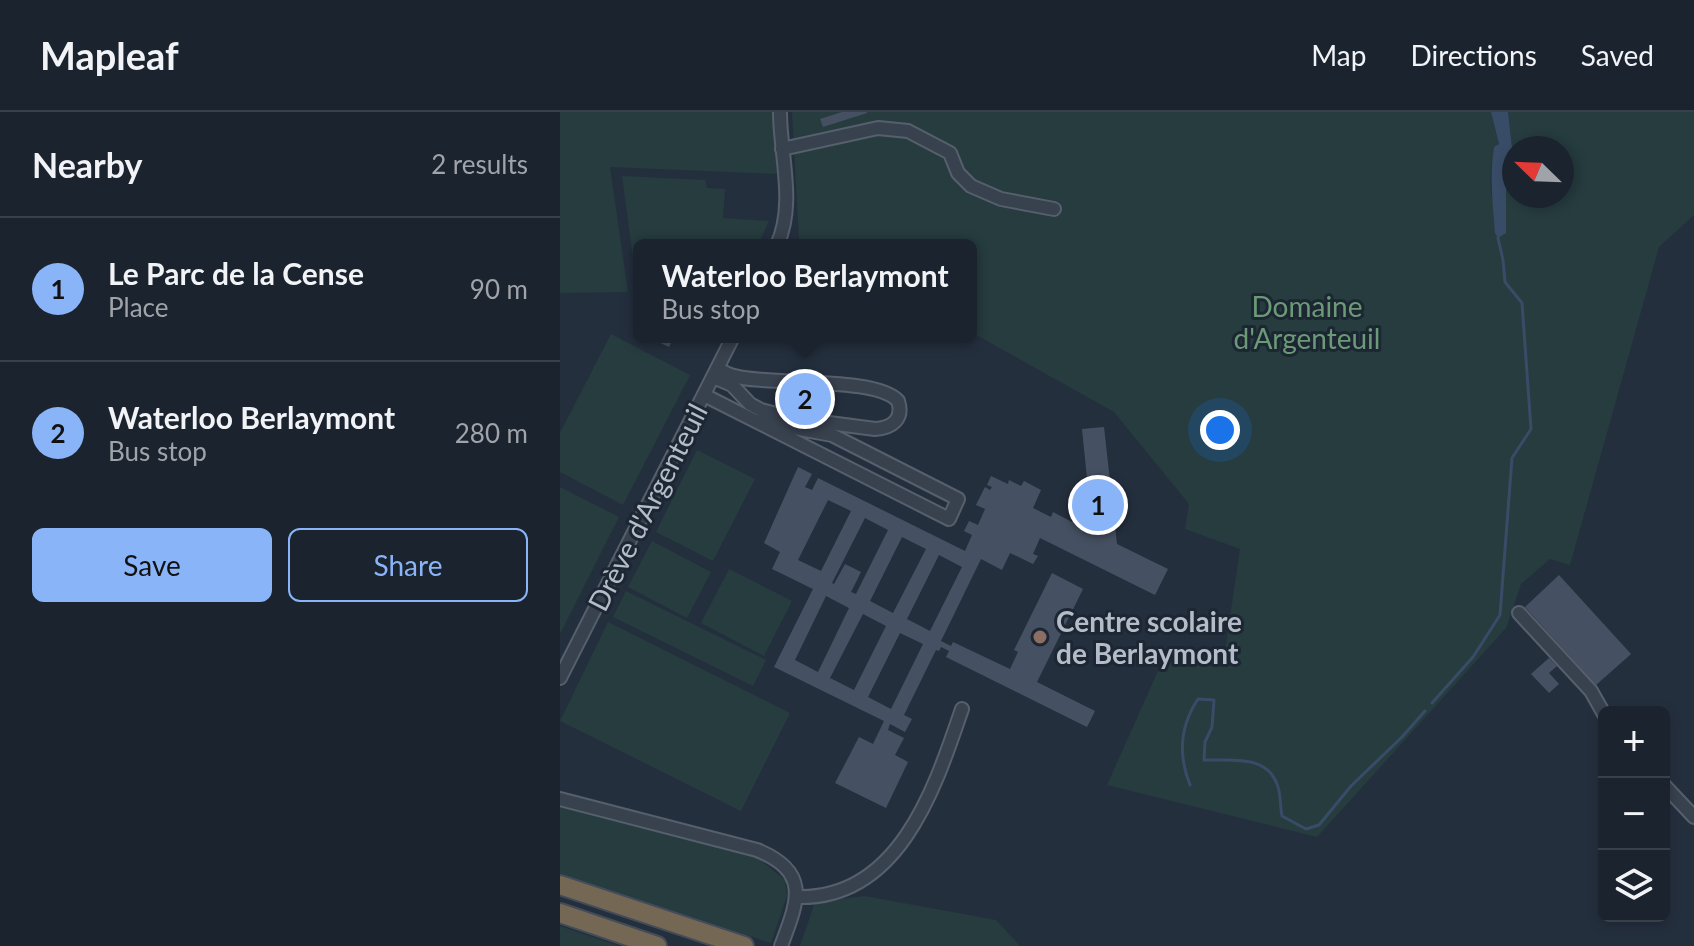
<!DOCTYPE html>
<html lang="en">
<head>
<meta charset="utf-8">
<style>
  :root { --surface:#1b232e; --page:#242b36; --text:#f1f3f6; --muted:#a0a4aa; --line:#39404a; --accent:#8ab4f8 }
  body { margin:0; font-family:Lato,sans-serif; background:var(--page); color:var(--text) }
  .controls { position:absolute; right:24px; bottom:24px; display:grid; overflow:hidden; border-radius:12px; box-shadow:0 4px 12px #0003 }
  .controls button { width:72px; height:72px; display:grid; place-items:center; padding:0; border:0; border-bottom:2px solid var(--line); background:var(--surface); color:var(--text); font:40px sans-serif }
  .compass { position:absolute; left:942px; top:24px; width:72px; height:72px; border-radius:50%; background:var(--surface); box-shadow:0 4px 12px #0003; rotate:293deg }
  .you { position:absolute; left:660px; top:318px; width:28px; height:28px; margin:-20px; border:6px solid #fff; border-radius:50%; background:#1a73e8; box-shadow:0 0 0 12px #1a73e833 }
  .badge { display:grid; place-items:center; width:52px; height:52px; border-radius:50%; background:var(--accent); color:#111; font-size:26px; font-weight:700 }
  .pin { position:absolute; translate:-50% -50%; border:4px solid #fff; box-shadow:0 2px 8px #0006 }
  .popup { position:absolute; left:73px; top:127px; width:344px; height:104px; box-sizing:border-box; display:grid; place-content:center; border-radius:12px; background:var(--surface); filter:drop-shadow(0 2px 6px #0005); font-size:26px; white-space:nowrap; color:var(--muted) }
  .popup b { font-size:30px; color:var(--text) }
  .popup::after { content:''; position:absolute; left:50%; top:100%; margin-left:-16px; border:16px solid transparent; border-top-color:var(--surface) }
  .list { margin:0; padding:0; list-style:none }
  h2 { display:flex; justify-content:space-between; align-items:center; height:104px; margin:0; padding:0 32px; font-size:34px }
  h2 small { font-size:26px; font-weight:400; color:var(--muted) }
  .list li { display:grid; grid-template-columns:52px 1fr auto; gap:24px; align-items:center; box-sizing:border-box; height:144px; padding:0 32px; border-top:2px solid var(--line) }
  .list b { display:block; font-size:30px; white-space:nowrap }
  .list p { margin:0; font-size:26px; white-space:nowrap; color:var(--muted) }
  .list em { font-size:26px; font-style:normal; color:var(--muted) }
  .actions { display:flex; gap:16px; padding:24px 32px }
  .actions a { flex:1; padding:18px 0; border:2px solid var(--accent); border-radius:12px; text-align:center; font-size:28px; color:var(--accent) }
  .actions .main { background:var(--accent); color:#111 }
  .icon { flex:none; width:44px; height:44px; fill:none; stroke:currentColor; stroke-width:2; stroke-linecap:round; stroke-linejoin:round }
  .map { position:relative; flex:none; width:1134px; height:834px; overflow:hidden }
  header { display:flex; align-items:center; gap:48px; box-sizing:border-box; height:112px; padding:0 40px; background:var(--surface); border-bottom:2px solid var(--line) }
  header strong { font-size:38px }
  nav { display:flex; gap:44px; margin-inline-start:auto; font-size:28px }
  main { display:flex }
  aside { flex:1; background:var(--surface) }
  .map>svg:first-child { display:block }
  .green { fill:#263c3f; fill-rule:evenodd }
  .water { fill:#394c67 }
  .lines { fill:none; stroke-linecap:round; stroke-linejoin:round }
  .stream { stroke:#394c67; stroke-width:3 }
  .building { fill:#455162; fill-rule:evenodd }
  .minor-casing { stroke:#565f6c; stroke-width:16 }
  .highway-casing { stroke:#434c59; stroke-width:22 }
  .minor { stroke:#38414e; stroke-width:12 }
  .highway { stroke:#746855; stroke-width:18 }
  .education-dot { fill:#8d6e63; stroke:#1d2633; stroke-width:3 }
  .labels { text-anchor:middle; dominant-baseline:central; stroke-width:6; stroke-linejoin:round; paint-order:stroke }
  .park-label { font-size:28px; fill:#6b9a76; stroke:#1d2633 }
  .street-label { font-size:28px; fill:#b4bcc9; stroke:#1d2633 }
  .poi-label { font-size:28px; font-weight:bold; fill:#b4bcc9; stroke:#1d2633; text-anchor:start }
</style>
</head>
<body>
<header>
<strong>Mapleaf</strong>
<nav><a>Map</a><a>Directions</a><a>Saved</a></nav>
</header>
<main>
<aside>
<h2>Nearby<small>2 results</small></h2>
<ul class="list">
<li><span class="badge">1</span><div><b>Le Parc de la Cense</b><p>Place</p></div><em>90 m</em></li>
<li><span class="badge">2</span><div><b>Waterloo Berlaymont</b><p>Bus stop</p></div><em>280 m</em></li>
</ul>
<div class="actions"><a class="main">Save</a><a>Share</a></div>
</aside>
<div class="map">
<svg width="1134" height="834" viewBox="0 0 1134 834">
  <rect width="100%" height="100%" fill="#242f3e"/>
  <g class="green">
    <path d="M0 0H212L219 62 50 55 68 180 0 181Z"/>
    <path d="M232 0H931L939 32 934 36C928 70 929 91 945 121L946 58 953 44 948 0H1134V103L1099 135 1010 453 990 447 961 472 946 516 757 725 547 673 606 541 664 546 680 437 625 417 629 392 554 300 411 220V133H235L239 127ZM954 36H1002V84H954Z"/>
    <path d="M62 64 145 68 147 76 165 77 163 106 209 109 198 133H79V148L73 146Z"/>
    <path d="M51 222 130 263 63 393 0 360V321Z"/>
    <path d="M137 338 195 367 153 449 96 420Z"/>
    <path d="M0 375 59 405 0 522Z"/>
    <path d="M92 429 151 460 127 506 68 475Z"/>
    <path d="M169 457 232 489 204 544 141 511Z"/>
    <path d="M66 479 206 548 193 574 53 505Z"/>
    <path d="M48 510 230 601 181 699 0 609Z"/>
    <path d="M0 690 193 742 225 768 227 784 211 831 0 762Z"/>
    <path d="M305 784 436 808 460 834H240L255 790Z"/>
    <path d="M0 814 59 834H0Z"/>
  </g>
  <path class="water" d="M931 0H948L953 44 946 59V121L938 126 935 121C933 91 929 65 934 35L939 32Z"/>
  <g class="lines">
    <g class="stream">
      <path d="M872 591 913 545 940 503 952 346 971 317 962 191 945 170 943 148 938 126"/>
      <path d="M630 673C618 643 620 614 638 587L654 588 652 615 645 630 644 648C670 649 706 642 717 672 721 681 720 695 722 704L746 717 759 713 791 674 842 625 865 599"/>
    </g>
  </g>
  <g class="building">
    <path d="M282 0H307V1L263 15 260 7Z"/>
    <path d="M87 225H114L109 235Z"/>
    <path d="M544 315 557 432 608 457 595 483 480 426 473 442 478 444 473 452 450 441 442 458 421 447 381 529 391 534 393 530 450 557 458 540 454 538 492 461 523 477 477 570 535 599 527 615 386 545 389 539 381 535 379 539 376 538 344 603 352 607 345 620 330 612 328 618 344 626 335 643 348 650 326 696 275 671 299 625 313 632 324 609 214 555 253 477 212 457 220 440 204 431 238 355 252 362 245 375 252 378 258 366 405 439 412 423 404 419 409 409 418 413 425 397 416 393 425 375 430 378 432 375 427 373 431 364 448 372 449 368 461 374 464 369 481 378 473 396 491 405 493 400 512 410 529 386 522 317ZM268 388 291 399 261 459 238 448ZM305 406 328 418 296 482 291 480 301 460 285 452 274 472 272 471ZM342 425 366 437 333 501 310 489ZM379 443 402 455 370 519 347 507ZM266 484 289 496 258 560 235 548ZM303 502 326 514 294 578 270 566ZM340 521 363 532 331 597 308 585Z"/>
    <path d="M999 463 1071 542 1036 573 965 495Z"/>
    <path d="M989 546 997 554 989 561 999 572 989 581 971 562Z"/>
  </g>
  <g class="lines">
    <defs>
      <g id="minor">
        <path d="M222 37 318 16 348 19 390 41 398 61 411 74 441 87 494 97"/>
        <path d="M217 133C236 92 220 43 220 0"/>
        <path d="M153 265 172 273 190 292 201 298 231 306 315 317C332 316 344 307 338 289 317 264 207 274 174 264 168 263 163 259 157 257"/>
        <path d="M144 283 389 407 398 387 272 323 196 309"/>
        <path d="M959 501 1031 579 1044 602"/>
        <path d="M0 566 173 225"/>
        <path d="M1104 673 1134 705"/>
        <path d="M0 687 197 738C251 760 238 789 221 834"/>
        <path d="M237 785C339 788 375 676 402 597"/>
      </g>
      <g id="highway">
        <path d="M0 773 184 834"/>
        <path d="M0 801 97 834"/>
      </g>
    </defs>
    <use href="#minor" class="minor-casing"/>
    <use href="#highway" class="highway-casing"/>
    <use href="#minor" class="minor"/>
    <use href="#highway" class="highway"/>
  </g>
  <circle class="education-dot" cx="480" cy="525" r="8"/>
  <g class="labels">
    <g class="park-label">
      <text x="747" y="194">Domaine<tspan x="747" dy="32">d'Argenteuil</tspan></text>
    </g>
    <g class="street-label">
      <text transform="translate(87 395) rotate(-63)">Drève d'Argenteuil</text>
    </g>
    <g class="poi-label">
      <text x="496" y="509">Centre scolaire<tspan x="496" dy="32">de Berlaymont</tspan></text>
    </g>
  </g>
</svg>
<div class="controls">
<button>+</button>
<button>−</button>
<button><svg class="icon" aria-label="layers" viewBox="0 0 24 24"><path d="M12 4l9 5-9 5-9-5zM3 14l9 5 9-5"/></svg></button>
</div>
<svg class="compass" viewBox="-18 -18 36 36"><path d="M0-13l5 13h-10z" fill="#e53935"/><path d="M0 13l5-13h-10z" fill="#a0a4aa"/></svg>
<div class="you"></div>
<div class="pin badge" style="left:538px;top:393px">1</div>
<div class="pin badge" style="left:245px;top:287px">2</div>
<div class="popup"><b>Waterloo Berlaymont</b>Bus stop</div>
</div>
</main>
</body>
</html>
